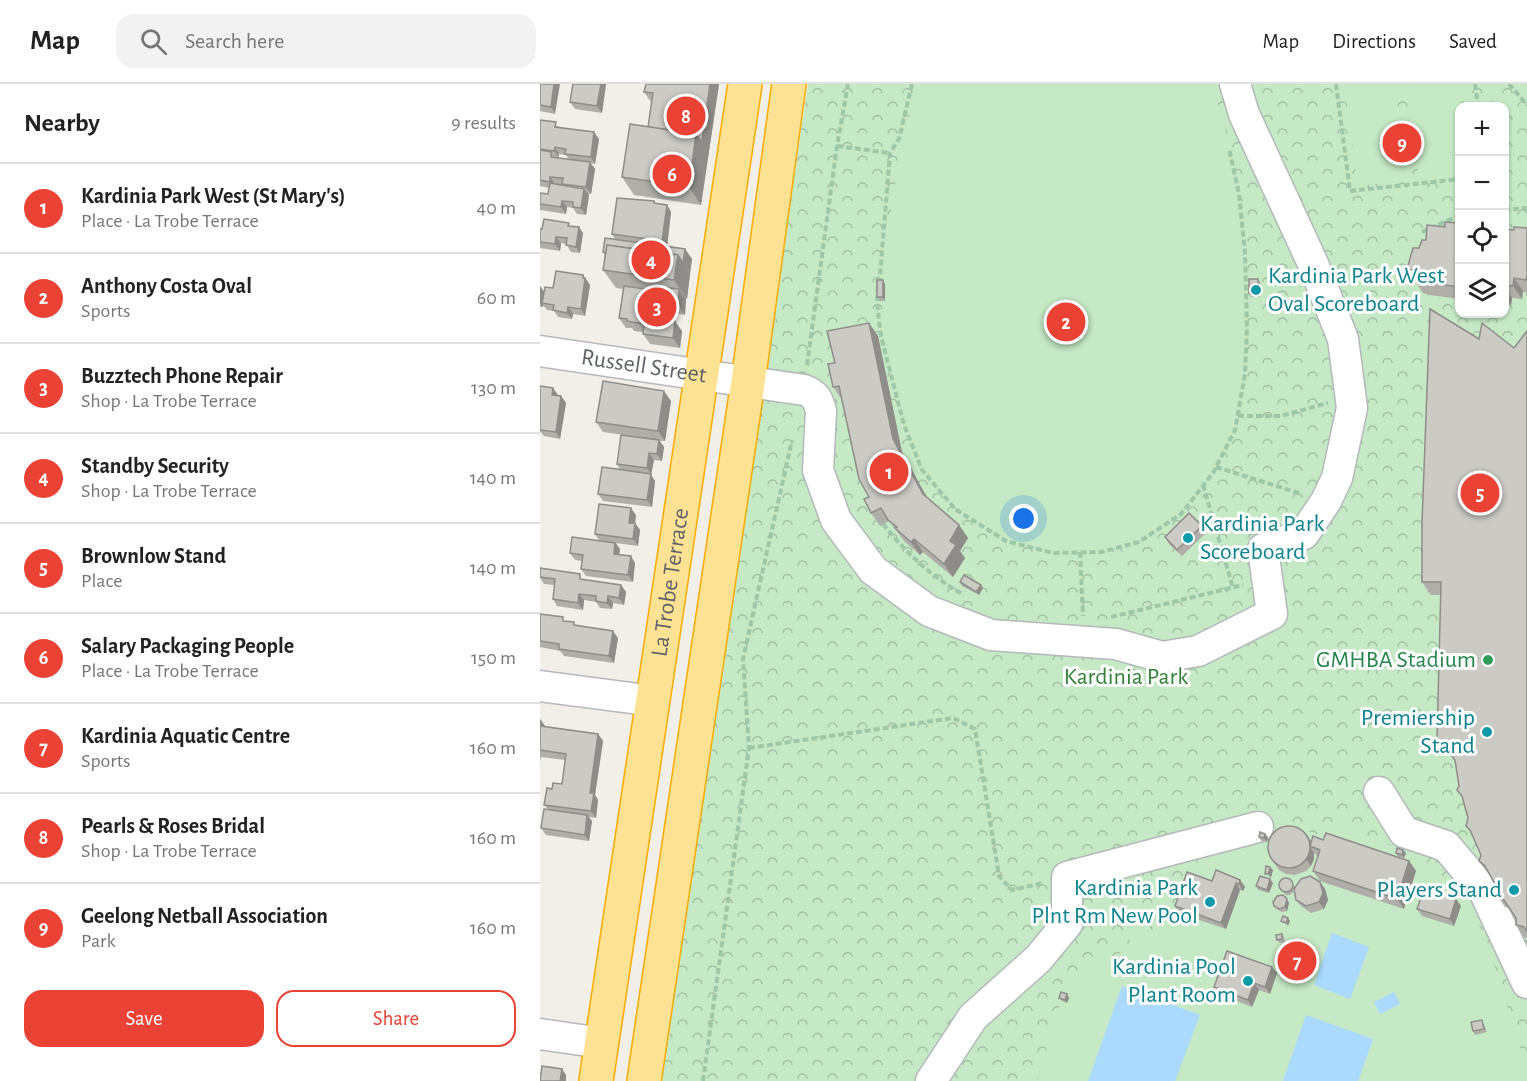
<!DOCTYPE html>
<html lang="en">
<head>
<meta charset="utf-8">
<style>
  :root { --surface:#fff; --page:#f2f2f2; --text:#222; --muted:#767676; --line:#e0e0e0; --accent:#ea4335 }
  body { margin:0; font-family:"Alegreya Sans",sans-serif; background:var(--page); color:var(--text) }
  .controls { position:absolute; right:18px; top:18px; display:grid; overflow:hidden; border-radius:12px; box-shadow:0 2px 4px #0004 }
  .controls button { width:54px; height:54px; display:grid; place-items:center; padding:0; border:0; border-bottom:2px solid var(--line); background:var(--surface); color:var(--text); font:30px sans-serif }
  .you { position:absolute; left:484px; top:435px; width:21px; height:21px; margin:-15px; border:4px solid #fff; border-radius:50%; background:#1a73e8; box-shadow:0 0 0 9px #1a73e833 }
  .badge { display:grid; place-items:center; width:39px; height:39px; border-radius:50%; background:var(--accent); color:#fff; font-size:20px; font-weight:700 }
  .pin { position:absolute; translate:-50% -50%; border:3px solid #fff; box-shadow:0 2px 6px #0006 }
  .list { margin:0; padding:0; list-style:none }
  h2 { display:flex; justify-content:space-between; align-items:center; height:78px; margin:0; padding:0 24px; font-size:26px }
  h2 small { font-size:20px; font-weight:400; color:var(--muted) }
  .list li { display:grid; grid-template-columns:39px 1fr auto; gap:18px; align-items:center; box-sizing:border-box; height:90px; padding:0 24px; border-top:2px solid var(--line) }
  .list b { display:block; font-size:22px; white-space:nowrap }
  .list p { margin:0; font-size:20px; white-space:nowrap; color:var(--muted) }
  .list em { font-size:20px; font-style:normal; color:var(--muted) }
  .actions { display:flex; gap:12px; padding:18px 24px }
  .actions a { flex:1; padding:14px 0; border:2px solid var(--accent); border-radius:18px; text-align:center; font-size:21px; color:var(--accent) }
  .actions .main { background:var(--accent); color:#fff }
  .icon { flex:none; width:33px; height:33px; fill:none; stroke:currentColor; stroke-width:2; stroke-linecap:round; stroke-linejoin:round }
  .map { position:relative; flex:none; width:987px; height:997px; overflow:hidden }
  header { display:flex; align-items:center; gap:36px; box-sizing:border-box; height:84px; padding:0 30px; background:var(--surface); border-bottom:2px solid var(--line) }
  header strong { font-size:28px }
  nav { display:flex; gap:33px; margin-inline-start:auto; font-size:21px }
  .search { width:420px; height:54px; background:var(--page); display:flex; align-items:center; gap:15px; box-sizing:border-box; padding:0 21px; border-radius:18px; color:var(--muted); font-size:22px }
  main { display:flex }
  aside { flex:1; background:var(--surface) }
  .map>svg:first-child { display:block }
  .park { fill:url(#park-crowns); fill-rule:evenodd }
  .garden { fill:#c5e8c5 }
  .water { fill:#aadaff }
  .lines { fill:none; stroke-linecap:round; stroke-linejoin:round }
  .minor-casing { stroke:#b5b8bc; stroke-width:33 }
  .highway-casing { stroke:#f9ab00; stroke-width:36 }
  .path { stroke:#9cc7a9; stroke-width:4; stroke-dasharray:6 3; stroke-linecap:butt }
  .minor { stroke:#fff; stroke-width:30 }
  .highway { stroke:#fde293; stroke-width:33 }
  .wall { fill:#afaea9; fill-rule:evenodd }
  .shaded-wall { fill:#8f8d8a }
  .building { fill:#cccac5; stroke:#8f8d8a; stroke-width:1.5 }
  .culture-dot { fill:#0f9aa8; stroke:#fff; stroke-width:2 }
  .leisure-dot { fill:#2e9e5b; stroke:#fff; stroke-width:2 }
  .labels { text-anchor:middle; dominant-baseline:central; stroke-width:6; stroke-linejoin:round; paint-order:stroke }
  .culture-label { font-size:24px; fill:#0d838f; stroke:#fff; text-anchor:end }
  .street-label { font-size:24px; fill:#5f6368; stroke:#fff }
  .leisure-label { font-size:24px; fill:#27864d; stroke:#fff; text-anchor:end }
  .park-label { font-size:24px; fill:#348238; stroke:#fff }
</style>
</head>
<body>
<header>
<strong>Map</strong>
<div class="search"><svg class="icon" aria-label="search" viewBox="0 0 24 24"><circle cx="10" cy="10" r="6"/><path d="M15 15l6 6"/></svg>Search here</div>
<nav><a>Map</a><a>Directions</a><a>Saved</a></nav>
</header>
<main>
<aside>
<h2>Nearby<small>9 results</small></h2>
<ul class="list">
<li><span class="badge">1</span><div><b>Kardinia Park West (St Mary's)</b><p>Place · La Trobe Terrace</p></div><em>40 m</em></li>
<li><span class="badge">2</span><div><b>Anthony Costa Oval</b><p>Sports</p></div><em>60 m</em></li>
<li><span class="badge">3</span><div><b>Buzztech Phone Repair</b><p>Shop · La Trobe Terrace</p></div><em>130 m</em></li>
<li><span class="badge">4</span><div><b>Standby Security</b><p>Shop · La Trobe Terrace</p></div><em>140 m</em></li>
<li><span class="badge">5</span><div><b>Brownlow Stand</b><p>Place</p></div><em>140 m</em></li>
<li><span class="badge">6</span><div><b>Salary Packaging People</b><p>Place · La Trobe Terrace</p></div><em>150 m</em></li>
<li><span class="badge">7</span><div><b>Kardinia Aquatic Centre</b><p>Sports</p></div><em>160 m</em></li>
<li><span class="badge">8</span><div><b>Pearls &amp; Roses Bridal</b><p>Shop · La Trobe Terrace</p></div><em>160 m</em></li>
<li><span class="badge">9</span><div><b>Geelong Netball Association</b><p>Park</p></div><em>160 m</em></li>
</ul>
<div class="actions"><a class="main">Save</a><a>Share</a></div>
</aside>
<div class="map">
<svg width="987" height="997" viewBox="0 0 987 997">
  <defs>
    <pattern id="park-crowns" width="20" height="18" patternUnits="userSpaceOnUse" patternTransform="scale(1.5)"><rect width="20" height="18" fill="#c5e8c5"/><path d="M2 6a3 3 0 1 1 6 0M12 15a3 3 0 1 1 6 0" fill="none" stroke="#a3c0a4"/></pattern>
  </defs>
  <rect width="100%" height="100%" fill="#f1efe8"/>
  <path class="park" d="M268 0H987V997H121ZM920 22H964V230H920Z"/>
  <g class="garden">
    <path d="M378 0H671C697 71 705 145 707 220 708 259 707 308 695 345 693 352 688 359 685 366 665 404 639 437 600 457 578 469 551 468 527 469 471 470 414 433 383 387 377 378 374 366 370 356 324 246 348 111 378 0Z"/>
    <path d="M828 0H855L867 96 818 102 805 3Z"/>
    <path d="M868 0H918L921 22H920L919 90 879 95Z"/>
    <path d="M750 742 793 755 797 743 877 770 922 809 946 855 987 987V997H497L529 890 593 864 577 824 598 814 615 857 631 848 661 770Z"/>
  </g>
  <g class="water">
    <path d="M792 849 829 863 810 915 774 901Z"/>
    <path d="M582 902 660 931 635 997H548Z"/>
    <path d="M854 908 860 920 840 930 834 918Z"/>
    <path d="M766 931 833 955 818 997H743Z"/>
  </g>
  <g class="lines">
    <defs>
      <g id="minor">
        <path id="s1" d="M0 267 264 306C275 310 278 315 281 327L278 386 296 436 333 486 389 527 451 551 576 560 622 573 658 567 732 530 723 465 764 450 786 417 797 394 812 324 803 255 774 182 704 30 695 0"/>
        <path d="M0 602 114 617"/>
        <path d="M839 708 864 748 906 762 944 807 987 899"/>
        <path d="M0 950 62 959"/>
        <path d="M391 997 433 933 498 875 527 840V793L718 743"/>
      </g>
      <g id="highway">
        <path id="s2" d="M56 997 205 0"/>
        <path d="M104 997 208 298 249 0"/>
      </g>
    </defs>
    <use href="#minor" class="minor-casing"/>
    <use href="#highway" class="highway-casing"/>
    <g class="path">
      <path d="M372 0 359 55 350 69 340 192 338 196 337 219 341 252 364 341 382 386 415 425 466 457 513 469 561 468 599 458 641 430 673 389 695 346 705 290 707 244 705 169 699 110 689 64"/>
      <path d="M796 0 810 107 920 95"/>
      <path d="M935 0 938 22"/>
      <path d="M969 0 987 21"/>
      <path d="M297 62 350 69"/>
      <path d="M964 126 987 124"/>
      <path d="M882 148 920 131"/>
      <path d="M267 281 297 62 308 0"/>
      <path d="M698 332H741L788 319"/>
      <path d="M676 383 762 410"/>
      <path d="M663 401 693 504"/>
      <path d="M343 440C366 469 392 493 424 511"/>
      <path d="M540 468 543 532"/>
      <path d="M571 533 703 501"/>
      <path d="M209 664 413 634 435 645 459 792 472 806 504 799"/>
      <path d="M163 997 209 664 203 575 252 356"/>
    </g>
    <use href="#minor" class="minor"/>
    <use href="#highway" class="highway"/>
  </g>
  <g class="wall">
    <path d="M0 0 15 30 0 27Z"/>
    <path d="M33 0H66L62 29 35 25 30 18Z"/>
    <path d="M106 0H179L161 121 94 111 82 93 108 43 111 18 104 8Z"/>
    <path d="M0 36 20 43 59 55 55 80 50 79 55 85 51 110H47L49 111 46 131 37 130 33 124 27 123 26 130 0 126V109L8 110 9 104 0 102ZM19 70 26 71 29 75 15 74V73H19Z"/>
    <path d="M116 120 127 121 131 128 127 162 145 165 152 175 147 215 146 214 145 231 133 229V237L142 247 140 264 110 260 103 250V248L94 247 92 244H86L79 234 83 205 76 204 63 186 65 172 63 168 75 155 72 150Z"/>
    <path d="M920 139V215L890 211 883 209 867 185 879 164 886 156 905 143Z"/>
    <path d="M31 142 43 149 40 169 31 168 26 160 21 159 20 167 0 164V145Z"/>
    <path d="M987 144V208L983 207 982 215 972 214 971 221 964 220V145L974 146Z"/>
    <path d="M43 191 50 201 45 232 33 230 32 235 18 233 14 227 7 226 3 221V223H0V202L4 208Z"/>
    <path d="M720 199V213H711L709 209Z"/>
    <path d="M345 200V217H340L337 213Z"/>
    <path d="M987 247V854H985L976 841V834L971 825 965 823 956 810 957 804 950 792 939 777 941 771 933 752 926 742 928 734 923 714 917 706 919 702 915 677 911 671 907 670 897 658 901 511H891L882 498 939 255 974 264Z"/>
    <path d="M338 252 362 368 387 413 419 441 428 454 420 467 425 474 413 493 383 468 380 471 364 457 349 437 340 442 331 429 329 413 302 316 293 303 295 279Z"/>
    <path d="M0 302 17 312H21L26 319 20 355 4 352 0 347Z"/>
    <path d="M131 317 125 357H119L124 363 122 377 114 376 111 391 115 397 112 423 63 417 58 410 80 386 77 380 118 356 63 348 56 338Z"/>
    <path d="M96 431 95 439 100 446 98 462 76 459 80 465 79 471 95 479 93 498 46 492 41 485 42 477 35 476 30 469 59 456 55 450Z"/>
    <path d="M662 442 667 448 642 472 629 460 625 453Z"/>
    <path d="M0 482 1 484 44 496 81 501 86 508 84 521 73 519 72 525 60 524 56 518 44 516 43 526 17 522 13 515 15 501 4 500 0 494Z"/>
    <path d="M420 498 443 504 439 511 422 502Z"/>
    <path d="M0 530 78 554 74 579 24 572 20 567 0 563Z"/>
    <path d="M0 635 5 642 58 650 63 657 55 711 58 716 56 734 49 733 52 737 49 757 6 751 1 744 8 725 4 721 12 705 22 700 25 676 1 673 0 678Z"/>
    <path d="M719 753H728L727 758 721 757Z"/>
    <path d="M783 756 869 777 876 787 870 806 872 810 869 818 866 817 864 825 780 797 773 787 778 773 774 769V775L771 782 766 787 755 791 746 790 739 786 729 772 771 758Z"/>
    <path d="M856 769H866L864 774 858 773Z"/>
    <path d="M700 796 705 803 703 807 700 806 686 845 639 829 635 822 672 797Z"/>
    <path d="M780 798 785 805 788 816 784 825 771 829 761 822 756 816 754 807 750 811H746L739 803 755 802V803Z"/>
    <path d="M733 799 729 809 718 806 716 802Z"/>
    <path d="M749 819 747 827 742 828 737 825 734 822Z"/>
    <path d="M921 822 914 842 882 832 877 825Z"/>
    <path d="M742 850 744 853 745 858 740 859 737 856Z"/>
    <path d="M737 889 730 910 719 906 712 923 679 910 674 903Z"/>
    <path d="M527 910 529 914 527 919 522 917 519 914Z"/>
    <path d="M944 940 947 948 935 951 933 947Z"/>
  </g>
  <g class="shaded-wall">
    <path d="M14 0H20L15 30 11 23Z"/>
    <path d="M61 0H66L62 29 57 22Z"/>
    <path d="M170 0H179L161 121 149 103 156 50Z"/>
    <path d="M54 48 59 55 55 80 51 73Z"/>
    <path d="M15 63 19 70V73L14 67Z"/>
    <path d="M50 78 55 85 51 110 46 103Z"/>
    <path d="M10 93 15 100 14 104 10 98Z"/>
    <path d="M44 105 49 111 46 131 41 124Z"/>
    <path d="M22 117 27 123 26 130 21 123Z"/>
    <path d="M127 121 131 128 127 164 122 157Z"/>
    <path d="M39 143 43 149 40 169 36 163Z"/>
    <path d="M16 153 21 159 20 167 15 160Z"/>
    <path d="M145 165 152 175 150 189 143 179Z"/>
    <path d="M138 171 150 189 147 215 134 196Z"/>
    <path d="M43 191 50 201 45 232 41 225Z"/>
    <path d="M974 194 983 207 982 215 973 202Z"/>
    <path d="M718 195 720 199V213L718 209Z"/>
    <path d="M343 196 345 200V217L343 213Z"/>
    <path d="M0 202 5 209 3 223 0 219Z"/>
    <path d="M964 204 972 214 971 221 964 212Z"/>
    <path d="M139 205 146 215 145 231 138 221Z"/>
    <path d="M127 220 133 229 131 246 125 236Z"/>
    <path d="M28 223 33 230 32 235 27 229Z"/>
    <path d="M135 237 142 247 140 264 133 254Z"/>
    <path d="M329 239 338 252 362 368 392 423 383 410 353 355Z"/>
    <path d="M13 304 18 311H12Z"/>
    <path d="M124 307 131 317 125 357 118 347Z"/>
    <path d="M21 312 26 319 20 355 16 348Z"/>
    <path d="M119 356 124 363 122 377 117 370Z"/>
    <path d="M109 369 114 376 111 391 115 397 112 423 107 416 111 390 107 384Z"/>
    <path d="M91 424 96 431 94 445 89 439Z"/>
    <path d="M95 439 100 446 98 462 93 455Z"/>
    <path d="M419 441 428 454 420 467 425 474 413 493 404 480 410 457Z"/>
    <path d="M374 455 383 468 380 471 371 458Z"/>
    <path d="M75 459 80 465 78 477 74 470Z"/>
    <path d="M91 472 95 479 93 498 88 491Z"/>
    <path d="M81 501 86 508 84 521 79 514Z"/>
    <path d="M441 501 443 504 439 511 436 508Z"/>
    <path d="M39 510 44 516 43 526 38 519Z"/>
    <path d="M68 512 73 519 72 525 67 519Z"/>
    <path d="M73 547 78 554 74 579 69 572Z"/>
    <path d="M0 635 5 642 4 648 0 642Z"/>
    <path d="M58 650 63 657 55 711 58 716 56 734 51 727 50 709Z"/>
    <path d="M47 731 52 737 49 757 45 751Z"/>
    <path d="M725 750 728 753 727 758 724 754Z"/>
    <path d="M766 750 771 757 773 764 770 762 774 769V775L771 782 766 775Z"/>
    <path d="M863 766 866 769 864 774 862 771Z"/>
    <path d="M869 777 876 787 870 806 872 810 869 818 863 808 862 799Z"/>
    <path d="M730 783 733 786 731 794 728 790Z"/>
    <path d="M730 795 733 799 729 809 727 806Z"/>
    <path d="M700 796 705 803 703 807 699 800Z"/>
    <path d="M780 798 785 805 788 816 784 825 779 818Z"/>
    <path d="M696 799 700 806 686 845 681 839Z"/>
    <path d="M859 807 866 817 864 825 857 815Z"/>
    <path d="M747 815 749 819 747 827 745 823Z"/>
    <path d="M916 815 921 822 914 842 910 835Z"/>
    <path d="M748 834 750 837 748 842 746 839Z"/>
    <path d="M732 883 737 889 730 910 725 903Z"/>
    <path d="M714 899 719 906 712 923 708 916Z"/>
    <path d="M527 910 529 914 527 919 525 916Z"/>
    <path d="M22 985 26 991V997H20Z"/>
  </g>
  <g class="building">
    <path d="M0 0H14L11 23 0 21Z"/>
    <path d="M33 0H61L57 22 30 18Z"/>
    <path d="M106 0H170L162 58 156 50 108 43 113 9 104 8Z"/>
    <path d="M0 36 16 38 15 43 54 48 51 73 25 70 26 65 15 63 14 67 0 65Z"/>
    <path d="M90 40 156 50 149 103 82 93Z"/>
    <path d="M0 66 11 68V73L50 78 46 103 22 100 23 94 10 93V98L0 96Z"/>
    <path d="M10 99 44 105 41 124 33 123V118L22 117 21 123 0 120V109L8 110Z"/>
    <path d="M77 114 114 117V119L127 121 122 157 72 150Z"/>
    <path d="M4 135 29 139 28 142 39 143 36 163 26 161 27 154 16 153 15 160 0 158V145H2Z"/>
    <path d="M905 138 920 139V203L881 198 874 196 875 186 867 185 873 164H879L882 156H886L887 141 905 143Z"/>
    <path d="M974 143 987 144V190L986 196 974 194 973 202 964 201V145L974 146Z"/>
    <path d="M65 154 145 165 143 179 138 171 67 161 66 169 63 168Z"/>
    <path d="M67 161 138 171 134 196 63 186Z"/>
    <path d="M16 187 43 191V194H45L41 225 28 223 27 229 13 226 14 221 2 219 5 203 13 204Z"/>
    <rect x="709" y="195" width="9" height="14"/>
    <rect x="337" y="196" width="6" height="17"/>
    <path d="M84 202 120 207V203L139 205 138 221 127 220 125 236 135 237 133 254 103 250 104 240 87 237V235L79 234Z"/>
    <path d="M890 225 939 255 942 239 974 264 987 247V847L984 843 976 841V834L962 813 956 810 957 804 945 782 939 777 941 771 930 746 926 742 928 734 922 712 917 706 919 702 915 676 911 671 914 669 912 660 897 658 901 498H882V439Z"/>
    <path d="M329 239 353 355 383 410 419 441 410 457 416 461 404 480 374 455 371 458 355 444 357 443 348 436 341 424 331 429 324 415 329 413 319 395 299 302 293 303 288 280 295 279 287 247Z"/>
    <path d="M63 297 124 307 118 347 56 338Z"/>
    <path d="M0 302 13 304 12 311 21 312 16 348 0 346Z"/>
    <path d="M81 351 119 356 117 370 109 369 107 384 77 380Z"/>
    <path d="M62 383 111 390 107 416 58 410Z"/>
    <path d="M59 420 91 424 89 439H95L93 455 55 450Z"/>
    <path d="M649 429 662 442 637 466 625 453Z"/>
    <path d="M32 453 75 459 74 470 91 472 88 491 41 485 43 471 30 469Z"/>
    <path d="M0 484 40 490V495L81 501 79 514 68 512 67 519 56 517V512L39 510 38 519 13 515 15 495 0 493Z"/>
    <path d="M424 491 441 501 436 508 420 498Z"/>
    <path d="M0 530 23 533V537L34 538V541L73 547 69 572 19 565V560L0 557Z"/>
    <path d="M0 642 58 650 50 709H54L51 727 4 721 7 704 12 705 13 699 22 700 26 670 0 666Z"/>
    <path d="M4 725 47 731 45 751 1 744Z"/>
    <circle cx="749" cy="763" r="21"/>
    <path d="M720 748 725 750 724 754 719 753Z"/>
    <path d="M786 749 869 777 862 799 865 800 863 808 859 807 857 815 773 787 780 766 770 762 773 752 783 756Z"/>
    <path d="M857 764 863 766 862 771 856 769Z"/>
    <path d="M726 782 730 783 728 790H725Z"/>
    <path d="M676 786 700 796 699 800 696 799 681 839 635 822 647 788 672 797Z"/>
    <path d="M720 792 730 795 727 806 716 802Z"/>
    <path d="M770 792 780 798 783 809 779 818 766 822 756 816 754 805 761 795Z"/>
    <circle cx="746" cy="801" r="7"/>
    <path d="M884 805 916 815 910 835 877 825Z"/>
    <path d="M743 811 747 815 745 823 739 825 734 822 733 818 737 812Z"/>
    <path d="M743 832 748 834 746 839 741 837Z"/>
    <path d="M742 850V855L737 856 736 851Z"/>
    <path d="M687 867 732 883 725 903 714 899 708 916 674 903Z"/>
    <path d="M521 908 527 910 525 916 519 914Z"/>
    <path d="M942 936 944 945 933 947 931 938Z"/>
    <path d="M2 982 22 985 20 997H0Z"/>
  </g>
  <g class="culture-dot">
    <circle cx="716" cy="206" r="6"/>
    <circle cx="648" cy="454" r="6"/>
    <circle cx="947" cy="648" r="6"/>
    <circle cx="974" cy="806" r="6"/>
    <circle cx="670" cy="818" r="6"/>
    <circle cx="708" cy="897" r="6"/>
  </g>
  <circle class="leisure-dot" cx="948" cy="576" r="6"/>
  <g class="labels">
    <g class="culture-label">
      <text x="728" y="192" text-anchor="start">Kardinia Park West<tspan x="728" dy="28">Oval Scoreboard</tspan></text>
      <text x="660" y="440" text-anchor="start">Kardinia Park<tspan x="660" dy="28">Scoreboard</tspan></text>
      <text x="935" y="634">Premiership<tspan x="935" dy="28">Stand</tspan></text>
      <text x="658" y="804">Kardinia Park<tspan x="658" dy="28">Plnt Rm New Pool</tspan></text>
      <text x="962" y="806">Players Stand</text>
      <text x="696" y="883">Kardinia Pool<tspan x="696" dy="28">Plant Room</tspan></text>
    </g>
    <g class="street-label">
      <text stroke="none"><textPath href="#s1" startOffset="105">Russell Street</textPath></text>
      <text stroke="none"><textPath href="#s2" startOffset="504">La Trobe Terrace</textPath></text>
    </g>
    <g class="leisure-label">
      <text x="936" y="576">GMHBA Stadium</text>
    </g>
    <g class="park-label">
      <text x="586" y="593">Kardinia Park</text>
    </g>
  </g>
</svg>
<div class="controls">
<button>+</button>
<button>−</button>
<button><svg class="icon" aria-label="locate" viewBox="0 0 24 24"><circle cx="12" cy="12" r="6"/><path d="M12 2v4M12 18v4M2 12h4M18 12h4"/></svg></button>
<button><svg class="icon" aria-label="layers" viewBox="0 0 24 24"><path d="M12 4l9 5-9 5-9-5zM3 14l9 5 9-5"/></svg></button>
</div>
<div class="you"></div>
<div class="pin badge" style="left:349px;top:388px">1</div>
<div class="pin badge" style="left:526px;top:238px">2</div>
<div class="pin badge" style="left:117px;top:223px">3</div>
<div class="pin badge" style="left:111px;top:176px">4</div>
<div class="pin badge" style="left:940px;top:409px">5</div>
<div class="pin badge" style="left:132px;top:90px">6</div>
<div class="pin badge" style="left:757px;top:877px">7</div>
<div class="pin badge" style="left:146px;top:32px">8</div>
<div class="pin badge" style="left:862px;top:59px">9</div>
</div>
</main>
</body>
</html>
